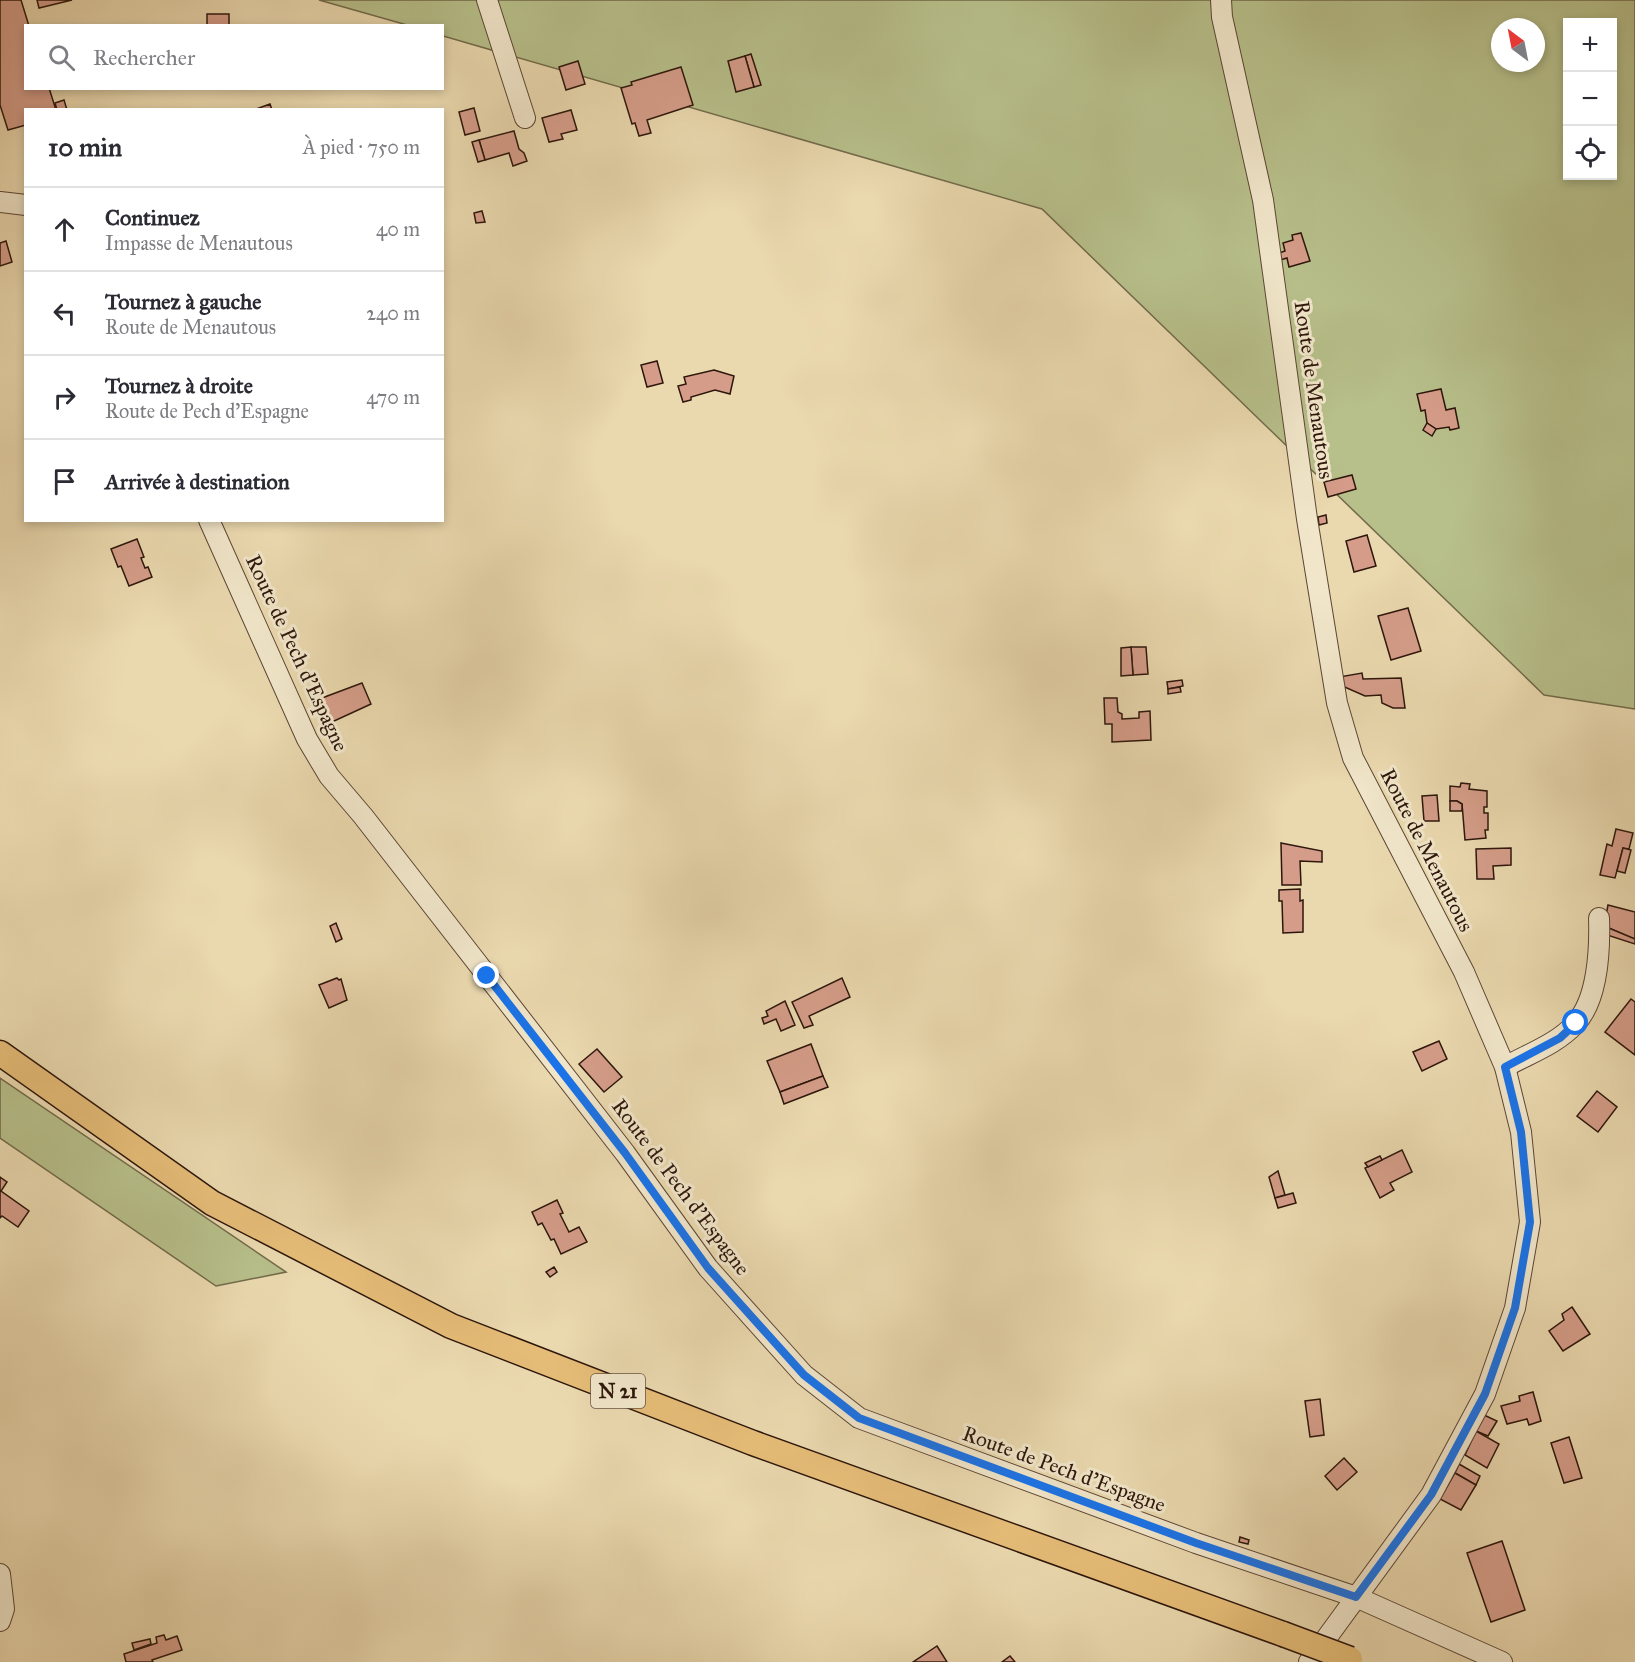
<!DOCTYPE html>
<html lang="fr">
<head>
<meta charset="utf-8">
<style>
  :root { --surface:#fff; --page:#f7f7f7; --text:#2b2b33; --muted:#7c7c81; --line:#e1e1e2 }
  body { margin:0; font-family:"IM FELL Great Primer",serif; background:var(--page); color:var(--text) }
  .controls { position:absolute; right:18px; top:18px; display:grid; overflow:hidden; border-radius:0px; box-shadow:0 3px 9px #0003 }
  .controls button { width:54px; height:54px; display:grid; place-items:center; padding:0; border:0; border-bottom:2px solid var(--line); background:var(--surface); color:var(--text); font:30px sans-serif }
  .compass { position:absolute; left:1491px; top:18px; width:54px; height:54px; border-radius:50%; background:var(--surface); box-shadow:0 3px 9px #0003; rotate:328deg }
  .stop { position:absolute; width:18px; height:18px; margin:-14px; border:4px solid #1a73e8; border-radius:50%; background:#fff }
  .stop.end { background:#1a73e8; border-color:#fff; box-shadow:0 2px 6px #0008 }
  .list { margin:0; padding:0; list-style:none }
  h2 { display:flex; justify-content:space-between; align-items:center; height:78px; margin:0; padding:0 24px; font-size:26px }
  h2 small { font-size:20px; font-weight:400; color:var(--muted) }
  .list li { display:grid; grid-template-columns:39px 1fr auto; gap:18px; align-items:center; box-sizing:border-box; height:84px; padding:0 24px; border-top:2px solid var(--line) }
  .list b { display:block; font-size:22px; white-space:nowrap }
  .list p { margin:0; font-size:20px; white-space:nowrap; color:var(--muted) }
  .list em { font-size:20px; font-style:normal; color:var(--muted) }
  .icon { flex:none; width:33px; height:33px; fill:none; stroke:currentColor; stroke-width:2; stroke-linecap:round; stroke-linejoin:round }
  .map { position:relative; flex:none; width:1635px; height:1662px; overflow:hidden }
  .search { position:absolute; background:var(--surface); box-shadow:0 3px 9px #0003; left:24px; top:24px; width:420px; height:66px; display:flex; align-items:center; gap:15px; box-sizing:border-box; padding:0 21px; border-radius:0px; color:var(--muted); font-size:22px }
  .panel { position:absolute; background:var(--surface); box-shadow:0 3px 9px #0003; left:24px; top:108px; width:420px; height:414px; border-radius:0px }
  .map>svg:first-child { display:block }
  .green { fill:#b7bf8a; stroke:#726a4a; stroke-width:1.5; fill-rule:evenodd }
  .building { fill:#d59d89; stroke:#2d160b; stroke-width:1.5 }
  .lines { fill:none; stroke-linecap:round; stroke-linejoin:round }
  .minor-casing { stroke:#5c4634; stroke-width:22 }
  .major-casing { stroke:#2d160b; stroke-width:27 }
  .minor { stroke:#f1e6ca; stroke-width:20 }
  .major { stroke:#e5bc77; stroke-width:24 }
  .major-bridge-casing { stroke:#2d160b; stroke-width:27; stroke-linecap:butt }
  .major-bridge { stroke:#e5bc77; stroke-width:24 }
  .route { stroke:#1a73e8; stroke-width:8 }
  .labels { text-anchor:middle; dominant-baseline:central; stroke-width:6; stroke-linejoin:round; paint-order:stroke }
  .shield { fill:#f1e6ca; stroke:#685444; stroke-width:1.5 }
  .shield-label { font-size:20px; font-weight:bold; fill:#2d160b }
  .street-label { font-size:21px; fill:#2d160b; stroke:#f1e6ca }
</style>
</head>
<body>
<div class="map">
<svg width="1635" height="1662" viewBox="0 0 1635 1662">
  <rect width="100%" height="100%" fill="#ead8ae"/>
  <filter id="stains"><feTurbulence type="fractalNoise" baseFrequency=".00333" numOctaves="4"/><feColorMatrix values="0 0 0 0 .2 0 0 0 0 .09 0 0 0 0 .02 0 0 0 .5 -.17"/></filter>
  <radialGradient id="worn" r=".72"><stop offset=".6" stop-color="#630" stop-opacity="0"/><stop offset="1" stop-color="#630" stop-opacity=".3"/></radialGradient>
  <g class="green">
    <path d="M319 0H1635V709L1544 695 1042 209 443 36 442 26 407 25ZM1568 22H1612V176H1568ZM1500 27H1536V63H1500Z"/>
    <path d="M0 1078 286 1272 216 1286 0 1138Z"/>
  </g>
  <g class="building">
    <path d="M0 0H21L29 26H26V88H49L56 110H26V125L8 130 0 105Z"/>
    <path d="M37 0H72L39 8Z"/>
    <rect x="207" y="14" width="22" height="12"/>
    <path d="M751 54 761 85 754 87 745 56Z"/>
    <path d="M745 56 754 87 736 92 728 61Z"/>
    <path d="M578 61 585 84 566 90 559 67Z"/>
    <path d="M681 67 693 105 647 120 651 133 639 136 635 123 632 124 621 88 632 85 631 82Z"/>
    <path d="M64 100 67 110H57L55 103Z"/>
    <path d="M270 104 272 110H257L256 109Z"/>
    <path d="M474 108 480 131 465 135 459 112Z"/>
    <path d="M571 110 577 130 561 134 563 139 549 142 542 118Z"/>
    <path d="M514 131 519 149 524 153 527 161 513 166 509 153 485 160 479 140Z"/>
    <path d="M479 140 485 160 478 162 472 142Z"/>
    <path d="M482 211 485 222 476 223 474 213Z"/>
    <path d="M1301 233 1310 261 1289 267 1287 258 1280 260 1279 253 1285 251 1283 243 1293 240 1292 235Z"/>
    <path d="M6 241 12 262 0 266V243Z"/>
    <path d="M657 361 663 383 647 387 641 365Z"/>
    <path d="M714 370 734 376 730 394 715 390 691 397V400L683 402 678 386 686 384 684 377Z"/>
    <path d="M1441 389 1446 410 1455 408 1459 428 1450 430 1449 427 1436 429 1427 423 1425 410 1421 411 1417 394Z"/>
    <path d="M1427 423 1436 429 1432 436 1423 430Z"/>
    <path d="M1352 475 1356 489 1328 497 1324 482Z"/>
    <path d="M1326 515 1327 523 1319 525 1318 517Z"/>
    <path d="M1367 535 1376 566 1354 572 1346 541Z"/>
    <path d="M137 539 144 557 141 558 145 568 148 567 152 577 129 586 121 566 118 567 111 549Z"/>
    <path d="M1408 608 1421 651 1391 660 1378 616Z"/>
    <path d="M1131 647H1146L1148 674 1133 675Z"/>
    <path d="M1131 647 1133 675 1121 676V648Z"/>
    <path d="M1362 673 1363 679 1401 678 1405 708H1393L1382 703 1381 695 1365 696 1340 685 1339 677Z"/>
    <path d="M1182 680 1183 686 1168 689 1167 682Z"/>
    <path d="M362 683 371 704 332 722 322 698Z"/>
    <path d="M1180 687 1181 692 1168 694V689Z"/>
    <path d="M1104 698H1117L1118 712 1122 714V719L1139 718V712L1150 711 1151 740 1112 742V724H1105Z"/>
    <path d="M1461 783 1470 784 1469 789 1487 791V807H1484V813H1488V830H1485L1486 838 1465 840 1462 804 1457 801H1450V786L1460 787Z"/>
    <path d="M1437 795 1439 821H1424L1422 796Z"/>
    <path d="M1450 801H1457L1462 804V811H1450Z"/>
    <path d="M1616 829 1633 833 1629 849 1623 848 1615 878 1600 875 1607 844 1612 846Z"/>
    <path d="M1281 843 1322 851V862L1300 861 1301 885H1282Z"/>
    <path d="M1511 848V865L1493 866 1494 879H1477L1476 849Z"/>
    <path d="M1623 848 1631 850 1625 873 1617 871Z"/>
    <path d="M1300 889V901L1303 900V932L1283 933 1282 901H1279V890Z"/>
    <path d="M1608 905 1635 912V939L1604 926Z"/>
    <path d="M336 923 342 939 336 942 330 926Z"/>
    <path d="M1604 926 1635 939V944L1604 934Z"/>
    <path d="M337 978 339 980 341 979 347 1000 329 1008 319 985Z"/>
    <path d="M842 978 850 997 809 1016 813 1025 804 1028 792 1002Z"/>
    <path d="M1631 999 1635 1002V1055L1605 1032Z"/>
    <path d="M785 1001 795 1025 781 1031 776 1019 764 1024 762 1018 768 1016 766 1011Z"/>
    <path d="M1439 1041 1447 1059 1422 1071 1413 1052Z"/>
    <path d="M811 1044 823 1076 780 1092 767 1061Z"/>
    <path d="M597 1049 622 1077 604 1092 579 1064Z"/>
    <path d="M823 1076 828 1087 784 1104 780 1092Z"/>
    <path d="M1597 1091 1617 1107 1598 1132 1577 1116Z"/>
    <path d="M1402 1150 1412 1172 1390 1183 1394 1190 1380 1198 1365 1168Z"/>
    <path d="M1380 1156 1382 1160 1368 1167 1365 1163Z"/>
    <path d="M1278 1171 1285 1195 1275 1198 1269 1177Z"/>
    <path d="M0 1177 7 1182 1 1191 29 1211 18 1227 2 1216 0 1218Z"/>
    <path d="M1293 1193 1296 1203 1278 1208 1275 1198Z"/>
    <path d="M557 1200 563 1213 560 1214 569 1232 579 1227 587 1242 561 1254 554 1239 551 1240 542 1223 538 1225 532 1212Z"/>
    <path d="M554 1267 557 1272 550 1277 546 1272Z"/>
    <path d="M1572 1307 1590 1334 1563 1351 1549 1331 1564 1320 1562 1314Z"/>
    <path d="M1533 1392 1541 1421 1529 1425 1527 1419 1507 1424 1501 1406 1520 1401 1519 1396Z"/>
    <path d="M1320 1399 1324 1435 1310 1437 1305 1401Z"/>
    <path d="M1484 1415 1497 1421 1488 1436 1476 1431Z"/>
    <path d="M1476 1431 1499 1444 1487 1468 1465 1455Z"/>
    <path d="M1569 1437 1582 1478 1564 1483 1551 1443Z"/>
    <path d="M1344 1458 1357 1472 1337 1490 1325 1476Z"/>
    <path d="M1459 1464 1480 1476 1476 1485 1455 1473Z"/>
    <path d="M1455 1473 1476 1485 1461 1510 1440 1499Z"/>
    <path d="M1240 1537 1249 1540 1248 1544 1239 1542Z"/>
    <path d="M1502 1541 1525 1610 1491 1622 1467 1553Z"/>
    <path d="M164 1635 166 1640 177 1636 182 1650 152 1660 153 1662H126L124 1654 157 1643 156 1637Z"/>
    <path d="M150 1639 151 1644 134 1650 132 1643Z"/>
    <path d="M937 1646 947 1662H913Z"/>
    <path d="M1010 1656 1015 1662H1002Z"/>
  </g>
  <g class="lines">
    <defs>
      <g id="minor">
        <path d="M487 0 525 118"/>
        <path d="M1221 0 1222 17 1263 200 1307 519 1337 703 1353 758 1464 972 1505 1067 1521 1132 1530 1222 1515 1308 1485 1394 1431 1495 1309 1662"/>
        <path d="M0 202 26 205"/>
        <path d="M209 520 307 739 329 776 363 816 625 1153 708 1268 804 1375 859 1418 1196 1543 1356 1597 1502 1662"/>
        <path d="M1505 1067C1528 1054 1557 1044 1575 1024 1598 1000 1600 949 1599 918"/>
        <path d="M0 1574 4 1609 0 1621"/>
      </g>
      <path id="major" d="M0 1053 212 1203 451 1326 753 1443 1283 1634"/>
    </defs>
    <use href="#minor" class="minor-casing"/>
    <use href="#major" class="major-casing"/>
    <use href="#minor" class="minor"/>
    <use href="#major" class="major"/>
    <defs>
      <path id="major-bridge" d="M1283 1634 1350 1659"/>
    </defs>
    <use href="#major-bridge" class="major-bridge-casing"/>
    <use href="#major-bridge" class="major-bridge"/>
  </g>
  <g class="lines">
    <path class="route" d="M487 976 625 1153 708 1268 804 1375 859 1418 1196 1543 1356 1597 1431 1495 1485 1394 1515 1308 1530 1222 1521 1132 1505 1067 1560 1038 1576 1023"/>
  </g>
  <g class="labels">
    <rect class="shield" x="591" y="1374" width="54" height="34" rx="4.5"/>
    <g class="shield-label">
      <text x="618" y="1391">N 21</text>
    </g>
    <g class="street-label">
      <text transform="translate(1314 390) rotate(82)">Route de Menautous</text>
      <text transform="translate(297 653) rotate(65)">Route de Pech d'Espagne</text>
      <text transform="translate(1427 850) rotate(63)">Route de Menautous</text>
      <text transform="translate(681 1187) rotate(53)">Route de Pech d'Espagne</text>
      <text transform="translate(1064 1469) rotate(20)">Route de Pech d'Espagne</text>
    </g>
  </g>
  <rect width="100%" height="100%" filter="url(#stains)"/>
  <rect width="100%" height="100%" fill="url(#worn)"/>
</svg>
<div class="controls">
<button>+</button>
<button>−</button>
<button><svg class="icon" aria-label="locate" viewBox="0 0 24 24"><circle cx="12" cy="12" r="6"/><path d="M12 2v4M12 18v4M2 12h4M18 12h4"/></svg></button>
</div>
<svg class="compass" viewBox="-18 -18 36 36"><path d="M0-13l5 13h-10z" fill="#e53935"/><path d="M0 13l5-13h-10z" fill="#7c7c81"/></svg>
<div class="stop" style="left:1576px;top:1023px"></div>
<div class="stop end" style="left:487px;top:976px"></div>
<div class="search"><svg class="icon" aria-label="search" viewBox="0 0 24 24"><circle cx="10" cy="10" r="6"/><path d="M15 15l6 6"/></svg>Rechercher</div>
<section class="panel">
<h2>10 min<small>À pied · 750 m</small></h2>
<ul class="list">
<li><svg class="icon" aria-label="ahead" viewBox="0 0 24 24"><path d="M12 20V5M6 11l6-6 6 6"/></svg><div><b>Continuez</b><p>Impasse de Menautous</p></div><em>40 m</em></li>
<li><svg class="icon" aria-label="left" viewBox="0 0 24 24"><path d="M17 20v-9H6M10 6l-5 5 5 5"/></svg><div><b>Tournez à gauche</b><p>Route de Menautous</p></div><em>240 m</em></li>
<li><svg class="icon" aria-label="right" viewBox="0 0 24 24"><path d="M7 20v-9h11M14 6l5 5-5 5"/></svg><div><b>Tournez à droite</b><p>Route de Pech d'Espagne</p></div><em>470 m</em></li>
<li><svg class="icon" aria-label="arrive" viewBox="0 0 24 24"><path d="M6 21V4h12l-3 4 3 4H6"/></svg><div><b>Arrivée à destination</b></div></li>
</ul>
</section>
</div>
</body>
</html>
